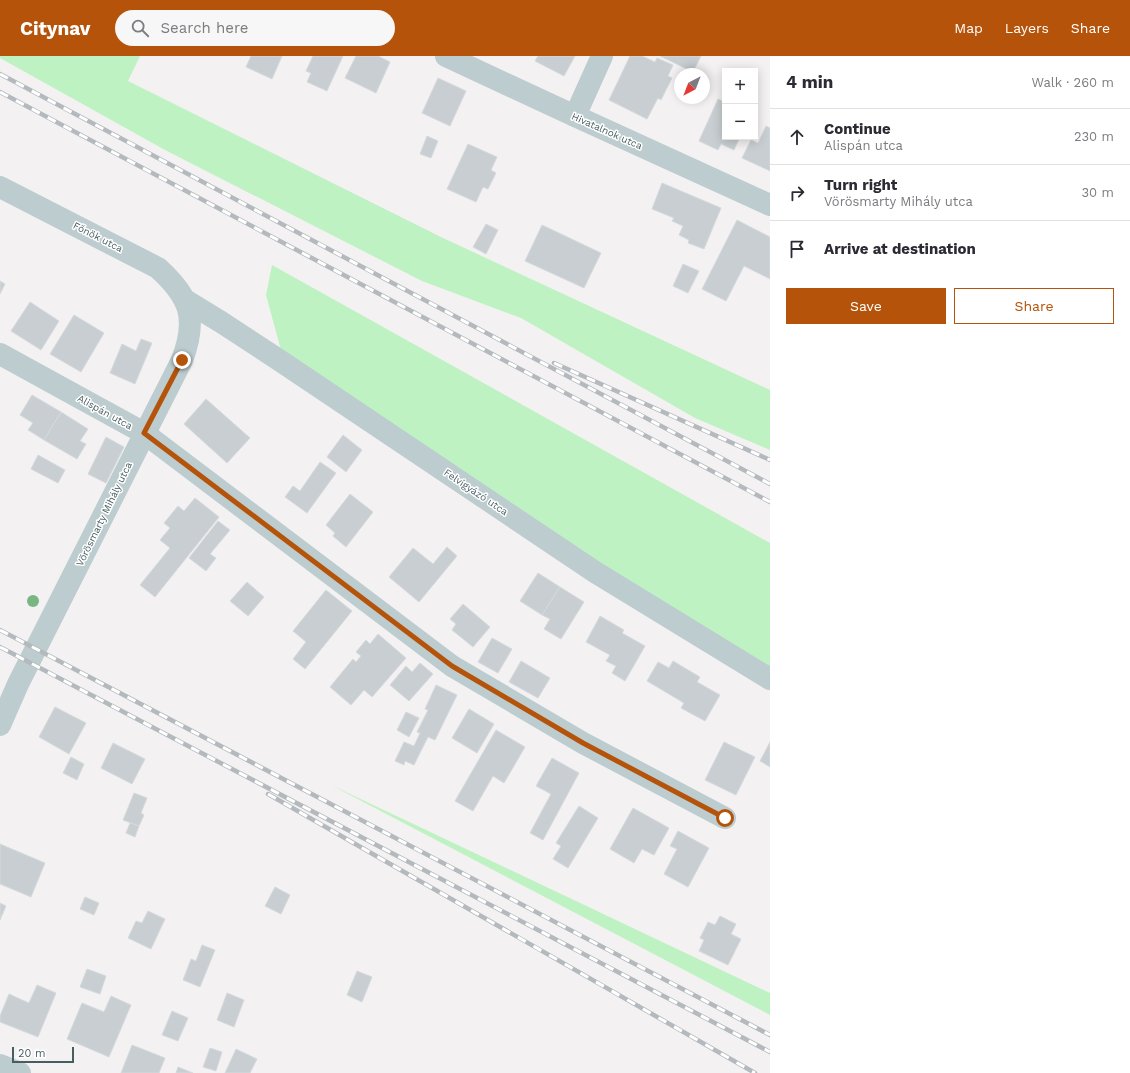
<!DOCTYPE html>
<html lang="en">
<head>
<meta charset="utf-8">
<style>
  :root { --surface:#fff; --page:#f7f7f7; --text:#2b2b33; --muted:#7c7c81; --line:#e1e1e2; --accent:#b45309 }
  body { margin:0; font-family:"Work Sans",sans-serif; background:var(--page); color:var(--text) }
  .controls { position:absolute; right:12px; top:12px; display:grid; overflow:hidden; border-radius:0px; box-shadow:0 2px 10px #0003 }
  .controls button { width:36px; height:36px; display:grid; place-items:center; padding:0; border:0; border-bottom:1px solid var(--line); background:var(--surface); color:var(--text); font:20px sans-serif }
  .compass { position:absolute; left:674px; top:12px; width:36px; height:36px; border-radius:50%; background:var(--surface); box-shadow:0 2px 10px #0003; rotate:222deg }
  .scale { position:absolute; left:12px; bottom:10px; width:62px; box-sizing:border-box; padding-left:4px; border:2px solid #485d60; border-top:0; font-size:11px; line-height:14px; white-space:nowrap; color:#485d60; -webkit-text-stroke:3px #fff; paint-order:stroke }
  .stop { position:absolute; width:12px; height:12px; margin:-9px; border:3px solid #b45309; border-radius:50%; background:#fff }
  .stop.end { background:#b45309; border-color:#fff; box-shadow:0 1px 4px #0008 }
  .list { margin:0; padding:0; list-style:none }
  h2 { display:flex; justify-content:space-between; align-items:center; height:52px; margin:0; padding:0 16px; font-size:17px }
  h2 small { font-size:13px; font-weight:400; color:var(--muted) }
  .list li { display:grid; grid-template-columns:26px 1fr auto; gap:12px; align-items:center; box-sizing:border-box; height:56px; padding:0 16px; border-top:1px solid var(--line) }
  .list b { display:block; font-size:15px; white-space:nowrap }
  .list p { margin:0; font-size:13px; white-space:nowrap; color:var(--muted) }
  .list em { font-size:13px; font-style:normal; color:var(--muted) }
  .actions { display:flex; gap:8px; padding:12px 16px }
  .actions a { flex:1; padding:9px 0; border:1px solid var(--accent); border-radius:0px; text-align:center; font-size:14px; color:var(--accent) }
  .actions .main { background:var(--accent); color:#fff }
  .icon { flex:none; width:22px; height:22px; fill:none; stroke:currentColor; stroke-width:2; stroke-linecap:round; stroke-linejoin:round }
  .map { position:relative; flex:none; width:770px; height:1017px; overflow:hidden }
  header { display:flex; align-items:center; gap:24px; box-sizing:border-box; height:56px; padding:0 20px; background:var(--accent); color:#fff }
  header strong { font-size:19px }
  nav { display:flex; gap:22px; margin-inline-start:auto; font-size:14px }
  .search { width:280px; height:36px; background:var(--page); display:flex; align-items:center; gap:10px; box-sizing:border-box; padding:0 14px; border-radius:22px; color:var(--muted); font-size:15px }
  main { display:flex }
  aside { flex:1; background:var(--surface) }
  .map>svg:first-child { display:block }
  .green { fill:#bff2c2 }
  .building { fill:#c8ced1; stroke:#d5dadd }
  .lines { fill:none; stroke-linecap:round; stroke-linejoin:round }
  .street { stroke:#bccccf; stroke-width:22 }
  .rail-casing { stroke:#b3b9bc; stroke-width:4.5 }
  .rail { stroke:#fff; stroke-width:3; stroke-dasharray:9; stroke-linecap:butt }
  .tree { fill:#78b782 }
  .route { stroke:#b45309; stroke-width:5 }
  .labels { text-anchor:middle; dominant-baseline:central; stroke-width:3; stroke-linejoin:round; paint-order:stroke }
  .street-label { font-size:10px; fill:#485d60; stroke:#fff }
</style>
</head>
<body>
<header>
<strong>Citynav</strong>
<div class="search"><svg class="icon" aria-label="search" viewBox="0 0 24 24"><circle cx="10" cy="10" r="6"/><path d="M15 15l6 6"/></svg>Search here</div>
<nav><a>Map</a><a>Layers</a><a>Share</a></nav>
</header>
<main>
<div class="map">
<svg width="770" height="1017" viewBox="0 0 770 1017">
  <rect width="100%" height="100%" fill="#f4f1f2"/>
  <g class="green">
    <path d="M0 0H140L128 25 443 182 770 334V394L695 362 521 262 422 225 165 94 0 2Z"/>
    <path d="M272 209 770 487V611L586 499 282 298 266 239Z"/>
    <path d="M331 729 770 937V959Z"/>
  </g>
  <g class="building">
    <path d="M251 0H282L272 23 246 11Z"/>
    <path d="M313 0H343L327 35 307 26 311 17 306 15Z"/>
    <path d="M356 0H378L390 6 376 37 345 22Z"/>
    <path d="M538 0H575L564 20 535 5Z"/>
    <path d="M630 0H642L655 6 657 2 673 9 668 20 672 22 661 44 658 42 647 63 609 44Z"/>
    <path d="M660 0H701L693 16Z"/>
    <path d="M438 22 466 35 450 70 422 57Z"/>
    <path d="M718 43 725 46V81H740L734 94 721 88 718 94 699 85Z"/>
    <path d="M766 70 770 72V115L742 102 751 84 758 87Z"/>
    <path d="M427 80 438 85 431 102 420 98Z"/>
    <path d="M468 88 497 101 491 114 496 117 488 133 483 131 476 146 447 133Z"/>
    <path d="M662 127 721 152 704 193 688 187 689 184 679 179 683 170 672 165 674 162 652 153Z"/>
    <path d="M737 164 770 181V223L744 210 726 245 702 233Z"/>
    <path d="M486 168 498 174 486 198 473 191Z"/>
    <path d="M542 169 601 197 584 232 525 205Z"/>
    <path d="M683 208 699 215 688 237 673 230Z"/>
    <path d="M0 225 5 228 0 238Z"/>
    <path d="M30 246 59 265 41 294 11 275Z"/>
    <path d="M74 259 104 277 81 316 50 298Z"/>
    <path d="M141 283 152 287 135 328 110 317 122 288 136 295Z"/>
    <path d="M32 339 61 356 44 384 28 374 33 367 20 359Z"/>
    <path d="M206 343 250 382 227 407 184 368Z"/>
    <path d="M61 356 88 373 80 385 86 388 77 403 44 384Z"/>
    <path d="M343 379 362 394 346 416 327 401Z"/>
    <path d="M106 381 124 391 106 427 88 418Z"/>
    <path d="M38 399 65 414 58 427 31 413Z"/>
    <path d="M320 406 336 417 307 457 285 441 293 430 300 435Z"/>
    <path d="M350 438 373 456 346 491 333 480 335 477 326 469Z"/>
    <path d="M195 442 219 461 155 541 140 529 170 492 160 484 170 472 164 467 178 450 184 455Z"/>
    <path d="M218 465 230 474 210 498 216 502 206 515 189 502Z"/>
    <path d="M447 491 457 500 419 546 389 521 413 492 433 508Z"/>
    <path d="M538 517 560 531 542 559 520 545Z"/>
    <path d="M247 526 264 541 248 560 230 545Z"/>
    <path d="M560 531 584 546 561 583 544 573 550 563 542 559Z"/>
    <path d="M326 534 352 555 305 613 293 603 306 586 293 575Z"/>
    <path d="M463 548 490 571 473 591 452 574 456 568 450 563Z"/>
    <path d="M600 560 624 574 622 577 645 590 625 625 612 617 616 610 606 605 610 599 586 586Z"/>
    <path d="M378 578 406 602 372 641 364 634 351 649 330 631 353 603 356 606 361 600 356 596 366 584 370 588Z"/>
    <path d="M492 582 512 593 498 617 478 606Z"/>
    <path d="M521 605 550 622 538 642 509 626Z"/>
    <path d="M673 605 700 621 697 626 720 639 705 665 681 652 684 647 647 625 658 606 669 612Z"/>
    <path d="M420 607 433 618 409 645 390 629 406 610 412 616Z"/>
    <path d="M436 629 457 639 435 684 428 681 414 709 405 705 404 709 395 705 404 686 414 690 420 677 417 676 428 654 425 653Z"/>
    <path d="M55 651 86 667 69 698 39 681Z"/>
    <path d="M469 653 494 668 477 697 452 682Z"/>
    <path d="M406 656 419 662 409 681 397 674Z"/>
    <path d="M496 674 525 691 504 727 493 720 473 755 455 745Z"/>
    <path d="M724 686 755 701 736 739 705 724Z"/>
    <path d="M770 686V711L760 705Z"/>
    <path d="M113 687 145 703 132 728 101 712Z"/>
    <path d="M71 701 84 708 77 724 63 717Z"/>
    <path d="M552 702 579 717 543 784 530 777 551 738 536 730Z"/>
    <path d="M134 737 147 742 141 757 144 759 139 770 123 764Z"/>
    <path d="M579 750 598 762 568 812 553 803 561 790 556 787Z"/>
    <path d="M633 752 669 772 654 799 642 793 634 807 610 793Z"/>
    <path d="M130 767 139 770 135 781 126 777Z"/>
    <path d="M678 775 709 792 688 831 664 818 677 793 670 790Z"/>
    <path d="M0 788 45 807 31 841 0 828Z"/>
    <path d="M275 831 290 839 281 858 265 850Z"/>
    <path d="M85 841 99 847 94 859 80 853Z"/>
    <path d="M0 847 6 850 0 864Z"/>
    <path d="M148 855 165 863 151 893 128 882 136 865 142 867Z"/>
    <path d="M720 860 736 868 731 878 741 883 728 909 699 895 704 884 700 882 708 866 715 869Z"/>
    <path d="M202 889 215 894 200 931 183 924 191 903 196 905Z"/>
    <path d="M87 913 106 920 100 938 80 931Z"/>
    <path d="M357 915 372 921 362 946 347 939Z"/>
    <path d="M37 929 56 937 38 981 0 966V960L9 938 29 947Z"/>
    <path d="M227 937 244 944 234 971 217 964Z"/>
    <path d="M111 940 131 949 109 1001 67 983 82 947 104 956Z"/>
    <path d="M172 955 188 962 178 985 162 979Z"/>
    <path d="M132 989 165 1002 159 1017H121Z"/>
    <path d="M210 992 222 996 216 1015 203 1011Z"/>
    <path d="M236 993 257 1003 250 1017H225Z"/>
    <path d="M178 1011 193 1017H176Z"/>
  </g>
  <g class="lines">
    <g class="street">
      <path d="M446 0 575 60 770 149"/>
      <path d="M575 60 602 0"/>
      <path d="M0 131 158 212C190 241 198 262 182 304L18 628 0 669"/>
      <path d="M185 244 221 266 279 304 595 516 770 623"/>
      <path d="M0 298 144 377 452 610 583 687 725 762"/>
      <path d="M0 1009 20 1017"/>
    </g>
    <defs>
      <g id="rail">
        <path d="M0 18 770 428"/>
        <path d="M0 36 770 446"/>
        <path d="M554 307 770 404"/>
        <path d="M0 574 770 979"/>
        <path d="M0 591 770 996"/>
        <path d="M268 738 755 1017"/>
      </g>
    </defs>
    <use href="#rail" class="rail-casing"/>
    <use href="#rail" class="rail"/>
  </g>
  <circle class="tree" cx="33" cy="545" r="6"/>
  <g class="lines">
    <path class="route" d="M182 304 144 377 452 610 583 687 725 762"/>
  </g>
  <g class="labels">
    <g class="street-label">
      <text transform="translate(607 75) rotate(24)">Hivatalnok utca</text>
      <text transform="translate(98 181) rotate(27)">Főnök utca</text>
      <text transform="translate(105 356) rotate(29)">Alispán utca</text>
      <text transform="translate(476 436) rotate(34)">Felvigyázó utca</text>
      <text transform="translate(104 458) rotate(-64)">Vörösmarty Mihály utca</text>
    </g>
  </g>
</svg>
<div class="controls">
<button>+</button>
<button>−</button>
</div>
<svg class="compass" viewBox="-18 -18 36 36"><path d="M0-13l5 13h-10z" fill="#e53935"/><path d="M0 13l5-13h-10z" fill="#7c7c81"/></svg>
<div class="scale">20 m</div>
<div class="stop" style="left:725px;top:762px"></div>
<div class="stop end" style="left:182px;top:304px"></div>
</div>
<aside>
<h2>4 min<small>Walk · 260 m</small></h2>
<ul class="list">
<li><svg class="icon" aria-label="ahead" viewBox="0 0 24 24"><path d="M12 20V5M6 11l6-6 6 6"/></svg><div><b>Continue</b><p>Alispán utca</p></div><em>230 m</em></li>
<li><svg class="icon" aria-label="right" viewBox="0 0 24 24"><path d="M7 20v-9h11M14 6l5 5-5 5"/></svg><div><b>Turn right</b><p>Vörösmarty Mihály utca</p></div><em>30 m</em></li>
<li><svg class="icon" aria-label="arrive" viewBox="0 0 24 24"><path d="M6 21V4h12l-3 4 3 4H6"/></svg><div><b>Arrive at destination</b></div></li>
</ul>
<div class="actions"><a class="main">Save</a><a>Share</a></div>
</aside>
</main>
</body>
</html>
